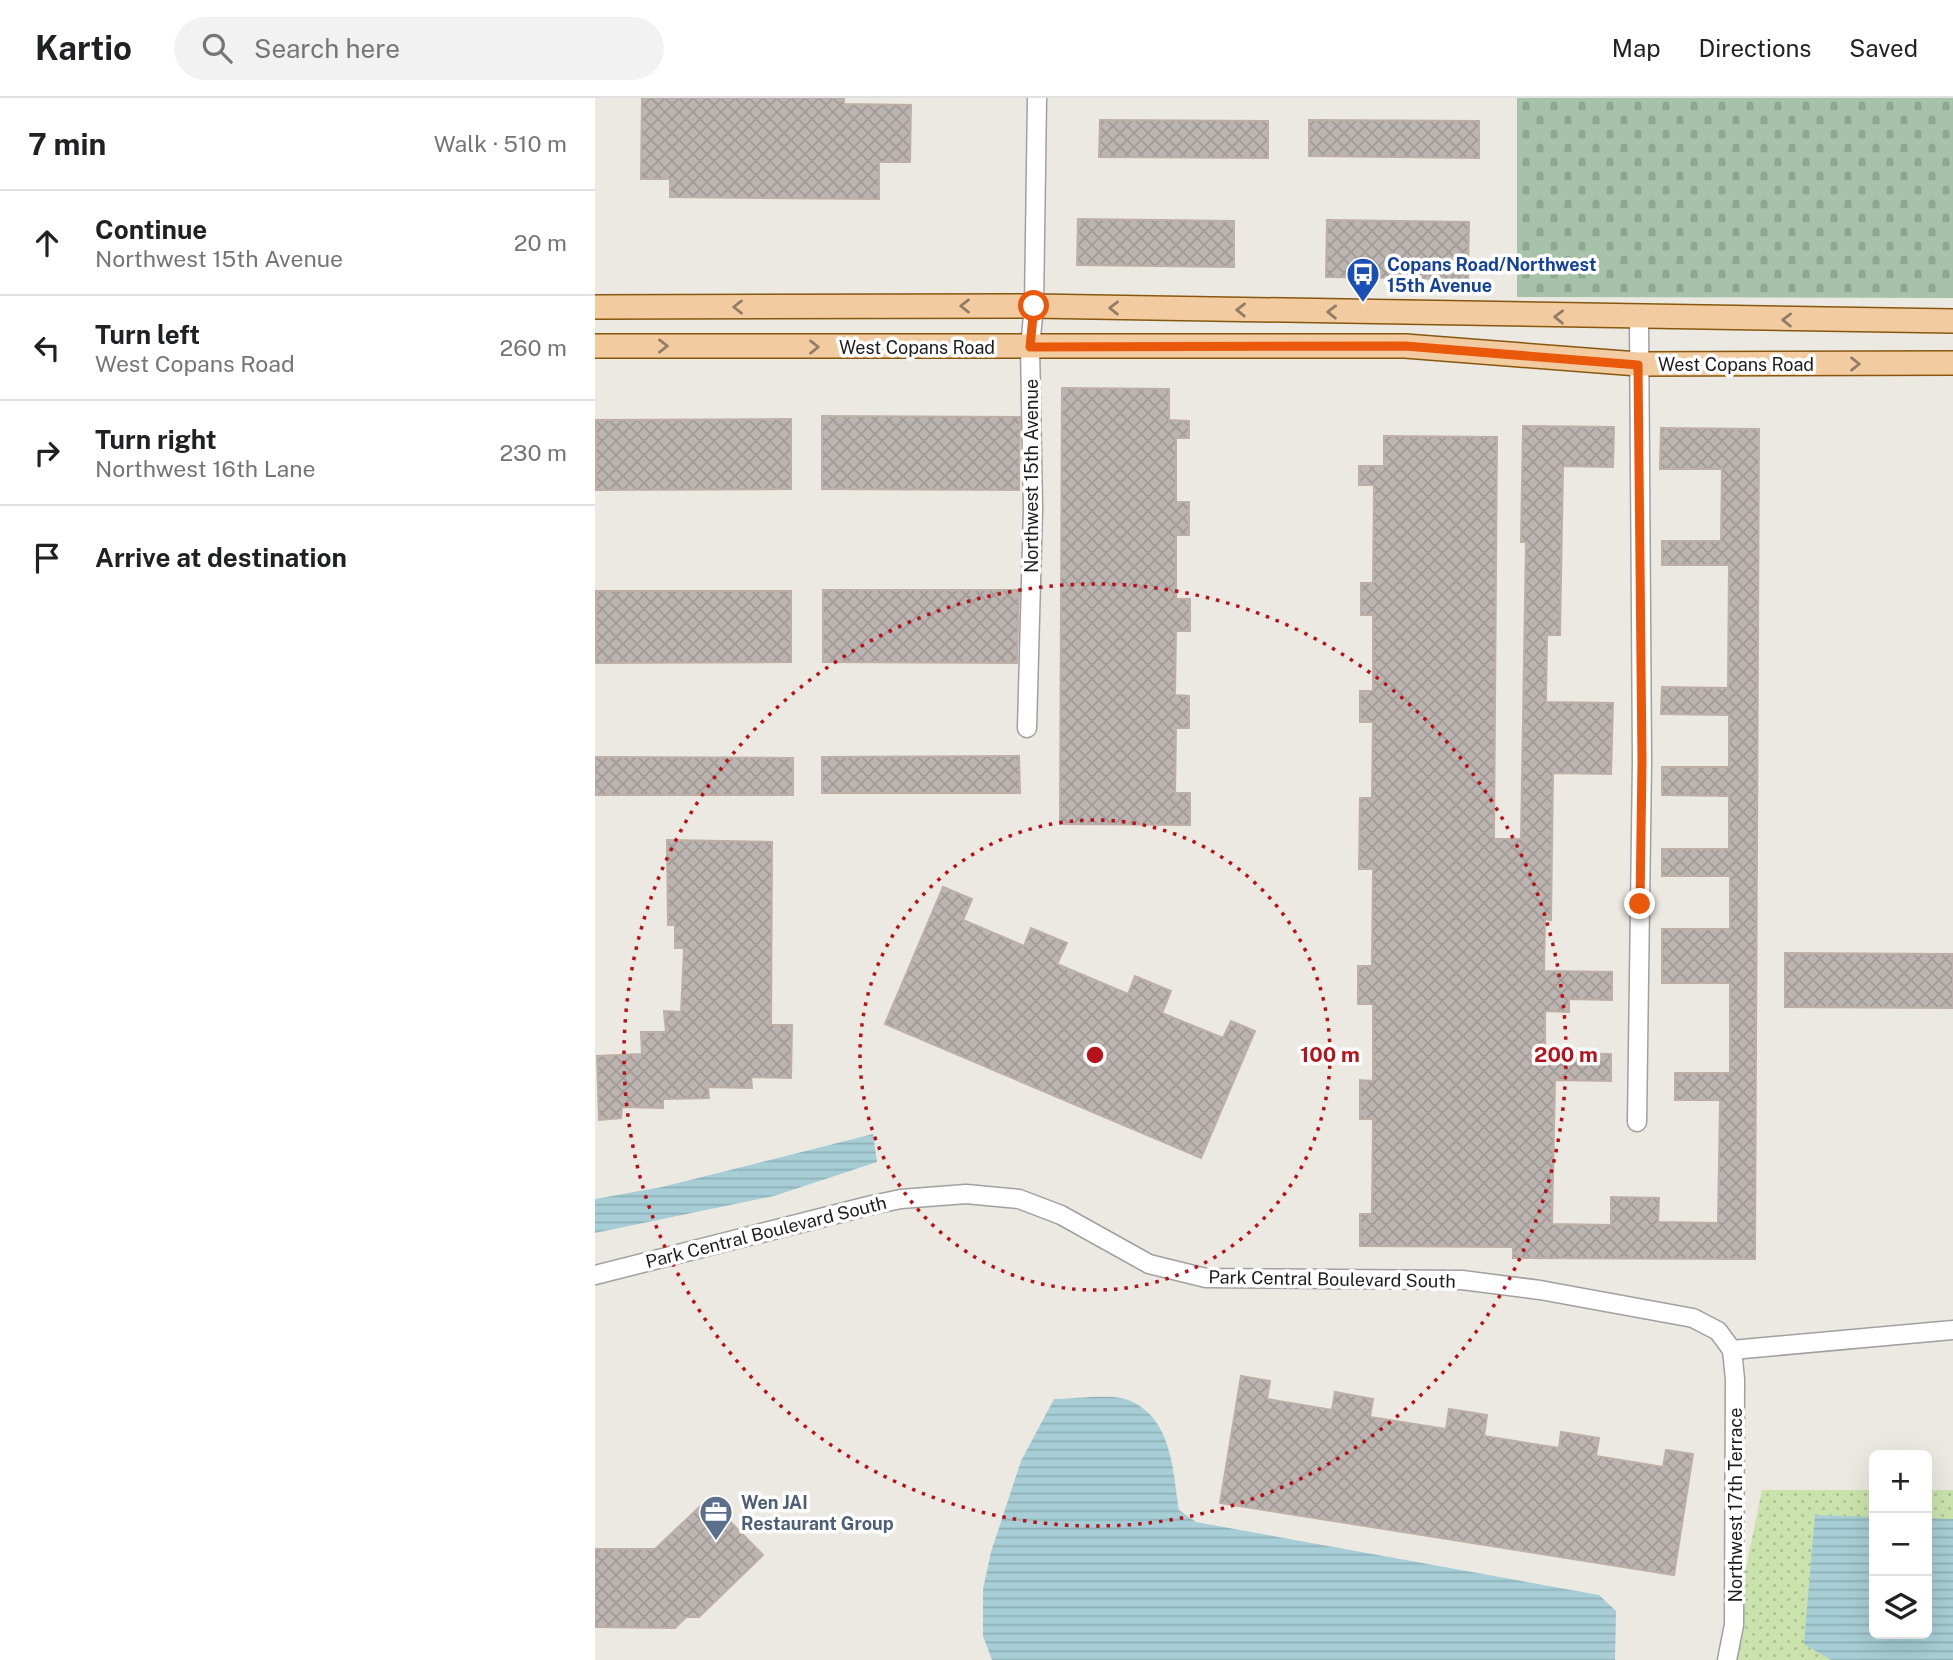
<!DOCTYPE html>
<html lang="en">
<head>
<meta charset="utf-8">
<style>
  :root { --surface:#fff; --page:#f2f2f2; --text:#202124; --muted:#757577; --line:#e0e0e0 }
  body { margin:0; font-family:"Public Sans",sans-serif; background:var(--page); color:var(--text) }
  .controls { position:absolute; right:21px; bottom:21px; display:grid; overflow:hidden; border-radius:10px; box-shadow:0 7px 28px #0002 }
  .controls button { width:63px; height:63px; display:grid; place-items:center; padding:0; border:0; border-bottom:2px solid var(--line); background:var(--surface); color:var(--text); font:35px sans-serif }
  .stop { position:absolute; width:21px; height:21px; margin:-16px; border:5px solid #ea580c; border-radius:50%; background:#fff }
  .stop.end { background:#ea580c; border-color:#fff; box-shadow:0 2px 7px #0008 }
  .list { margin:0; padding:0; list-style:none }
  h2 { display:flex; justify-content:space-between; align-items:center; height:91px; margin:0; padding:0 28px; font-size:30px }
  h2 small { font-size:23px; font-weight:400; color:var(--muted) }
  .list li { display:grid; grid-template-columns:46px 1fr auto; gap:21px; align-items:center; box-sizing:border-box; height:105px; padding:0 28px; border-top:2px solid var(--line) }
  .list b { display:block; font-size:26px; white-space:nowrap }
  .list p { margin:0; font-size:23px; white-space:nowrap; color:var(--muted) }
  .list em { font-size:23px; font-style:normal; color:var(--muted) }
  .icon { flex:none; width:38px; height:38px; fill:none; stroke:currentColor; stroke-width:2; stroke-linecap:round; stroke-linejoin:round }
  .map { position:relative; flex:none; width:1358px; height:1562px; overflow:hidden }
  header { display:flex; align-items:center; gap:42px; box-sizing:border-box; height:98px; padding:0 35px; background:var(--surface); border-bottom:2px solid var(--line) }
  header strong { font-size:33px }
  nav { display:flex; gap:38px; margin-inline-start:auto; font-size:24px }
  .search { width:490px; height:63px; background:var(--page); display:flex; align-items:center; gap:18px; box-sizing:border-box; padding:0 24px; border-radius:38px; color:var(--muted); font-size:26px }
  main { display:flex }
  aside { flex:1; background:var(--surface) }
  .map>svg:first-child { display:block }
  .grass { fill:url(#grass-dots) }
  .cemetery { fill:url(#cemetery-stones) }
  .water { fill:url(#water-rules) }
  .building { fill:url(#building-cross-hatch); stroke:#bdafa6; stroke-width:2 }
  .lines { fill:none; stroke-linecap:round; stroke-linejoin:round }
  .minor-casing { stroke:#a0a0a0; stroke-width:21 }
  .major-casing { stroke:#86570d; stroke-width:26 }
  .minor { stroke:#fff; stroke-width:18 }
  .major { stroke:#f3cba1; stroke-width:23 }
  .oneway { stroke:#927c65 }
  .route { stroke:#ea580c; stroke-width:9 }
  .ring { fill:none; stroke:#b6121c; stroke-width:3.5; stroke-dasharray:3.5 7 }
  .labels { text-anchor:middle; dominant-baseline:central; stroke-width:7; stroke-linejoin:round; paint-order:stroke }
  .transit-label { font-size:18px; font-weight:bold; fill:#164399; stroke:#fff; text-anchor:start }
  .street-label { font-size:18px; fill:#1c1c1c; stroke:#fff }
  .service-label { font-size:18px; font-weight:bold; fill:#4e5e75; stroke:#fff; text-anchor:start }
  .centre { fill:#b6121c; stroke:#fff; stroke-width:3.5 }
  .ring-label { font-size:21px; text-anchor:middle; font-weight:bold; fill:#b6121c; stroke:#fff; stroke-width:7; stroke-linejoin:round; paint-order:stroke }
</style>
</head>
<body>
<header>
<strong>Kartio</strong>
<div class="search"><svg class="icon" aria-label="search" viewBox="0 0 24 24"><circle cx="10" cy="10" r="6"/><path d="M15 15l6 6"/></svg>Search here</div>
<nav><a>Map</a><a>Directions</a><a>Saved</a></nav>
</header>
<main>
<aside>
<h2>7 min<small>Walk · 510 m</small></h2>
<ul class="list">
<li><svg class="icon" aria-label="ahead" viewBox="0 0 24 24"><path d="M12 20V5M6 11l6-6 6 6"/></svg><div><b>Continue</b><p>Northwest 15th Avenue</p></div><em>20 m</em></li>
<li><svg class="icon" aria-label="left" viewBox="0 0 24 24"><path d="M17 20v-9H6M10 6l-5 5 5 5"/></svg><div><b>Turn left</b><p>West Copans Road</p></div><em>260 m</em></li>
<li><svg class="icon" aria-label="right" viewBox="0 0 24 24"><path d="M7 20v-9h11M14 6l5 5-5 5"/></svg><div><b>Turn right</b><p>Northwest 16th Lane</p></div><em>230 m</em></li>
<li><svg class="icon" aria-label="arrive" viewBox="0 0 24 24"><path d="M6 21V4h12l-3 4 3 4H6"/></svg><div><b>Arrive at destination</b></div></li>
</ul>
</aside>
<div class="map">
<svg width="1358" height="1562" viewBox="0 0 1358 1562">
  <defs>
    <pattern id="grass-dots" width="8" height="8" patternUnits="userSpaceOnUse" patternTransform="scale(1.75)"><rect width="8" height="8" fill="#cae3ac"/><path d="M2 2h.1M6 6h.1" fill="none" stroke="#adc293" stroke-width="1.8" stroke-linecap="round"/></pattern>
    <pattern id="cemetery-stones" width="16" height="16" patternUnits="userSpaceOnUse" patternTransform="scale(1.75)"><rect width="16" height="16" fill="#a6c3a9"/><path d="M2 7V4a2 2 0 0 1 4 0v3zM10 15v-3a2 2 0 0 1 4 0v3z" fill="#8ea791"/></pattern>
    <pattern id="water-rules" width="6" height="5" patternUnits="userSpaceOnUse" patternTransform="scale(1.75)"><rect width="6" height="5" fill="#a7ced6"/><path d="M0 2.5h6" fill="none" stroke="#8fb0b7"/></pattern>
    <pattern id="building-cross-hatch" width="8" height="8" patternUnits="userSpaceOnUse" patternTransform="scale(1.75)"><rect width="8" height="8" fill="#bcb4b0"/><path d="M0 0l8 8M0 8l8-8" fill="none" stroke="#a19a97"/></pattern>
  </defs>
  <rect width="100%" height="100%" fill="#ece9e2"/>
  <path class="grass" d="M1167 1392H1279V1536H1332V1392H1358V1562H1132Z"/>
  <path class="cemetery" d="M922 0H1358V200L922 199Z"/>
  <g class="water">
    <path d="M278 1036 282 1064 179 1098 0 1135V1101L67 1089Z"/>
    <path d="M459 1301C478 1301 514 1296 530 1301 577 1316 578 1373 584 1412L601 1424 1004 1497 1021 1513 1020 1562H397L388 1538V1491L396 1454 426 1363Z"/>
    <path d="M1220 1417 1279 1419V1536H1332V1420L1358 1421V1562H1236L1209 1546Z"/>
  </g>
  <g class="building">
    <path d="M47 0H249V6L316 7 315 64H284V101L75 99V81H46Z"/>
    <path d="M505 22 673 23V60L504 59Z"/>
    <path d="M714 22 884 23V60L714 58Z"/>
    <path d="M483 121 639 123V169L482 167Z"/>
    <path d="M732 122 874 124 873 181 731 179Z"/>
    <path d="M467 290 574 291V322L594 323V340H581V404H594V437H581V501H595V533H581L580 597 594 598V630H581L580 695H595V727L465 726Z"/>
    <path d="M227 318 425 319 424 392 227 391Z"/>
    <path d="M196 321V391L1 392V322Z"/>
    <path d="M928 328 1019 329 1018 369 968 368 965 537H952L951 604 1018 605 1016 676 958 675 956 822 950 821 949 873 1017 874V902L974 901V914L950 913V955L1016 956V983L960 982 957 1126 1016 1127V1099L1064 1100 1063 1124 1123 1125 1125 1002H1080V975H1135V885H1067V831H1135V778H1067V751H1134V698L1067 697V669H1134V617L1066 616 1067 589 1133 590 1134 467H1067V443H1126L1127 371H1065L1066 330 1164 331 1160 1161 918 1160V1149L765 1148V1116H777L778 1021H765V982L778 983V906H763V868H777L778 771H764L765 700H777L778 624H765V593H778V517H766V485H778L779 387H764V368H789V338L902 339 899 741H926L931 444H926Z"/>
    <path d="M228 492H424L422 565 228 564Z"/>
    <path d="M1 493H196V564L1 565Z"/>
    <path d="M424 658 425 695H227V659Z"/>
    <path d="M0 659 198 660V697H0Z"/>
    <path d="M72 742 177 744 176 927H197L196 980 156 979 157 990 113 989 114 1000 68 1001V1010L27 1009 26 1020 4 1022 2 958 47 956 46 934H71L69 913 86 914 89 850H80V827H73Z"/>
    <path d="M348 789 377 801 368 822 429 848 436 830 472 845 462 866 533 896 540 878 576 893 567 915 628 940 636 923 660 933 606 1060 290 926Z"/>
    <path d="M1190 855 1358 856V910L1190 909Z"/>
    <path d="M646 1278 675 1283 672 1301 737 1312 740 1294 778 1301 775 1319 851 1331 854 1311 892 1317 889 1338 964 1350 966 1334 1004 1340 1001 1358 1068 1369 1071 1352 1098 1356 1079 1477 625 1405Z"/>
    <path d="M113 1401 168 1457 104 1519H91L80 1530 0 1529V1451H60Z"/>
  </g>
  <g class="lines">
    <defs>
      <g id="minor">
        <path d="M432 630 438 410 435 249 439 208 442 0"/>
        <path d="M1042 1024 1047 664 1044 220"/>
        <path d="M0 1177 277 1107 306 1101 371 1096 424 1101 466 1117 554 1166 611 1180 867 1182 945 1192 1098 1220 1123 1233 1137 1252 1358 1232"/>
        <path d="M1132 1562 1139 1527 1140 1281 1137 1252"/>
      </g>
      <g id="major">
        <path d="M0 209 439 208 1358 223"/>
        <path d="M0 248H810L1043 266 1358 265"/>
      </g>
    </defs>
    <use href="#minor" class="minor-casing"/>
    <use href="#major" class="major-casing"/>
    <use href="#minor" class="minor"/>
    <use href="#major" class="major"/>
  </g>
  <defs><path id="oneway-chevron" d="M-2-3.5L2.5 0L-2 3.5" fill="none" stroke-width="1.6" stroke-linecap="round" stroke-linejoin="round" transform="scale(1.75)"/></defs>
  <g class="oneway">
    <use href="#oneway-chevron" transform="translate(370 208) rotate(180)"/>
    <use href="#oneway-chevron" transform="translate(143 209) rotate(180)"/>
    <use href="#oneway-chevron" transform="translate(519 210) rotate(-179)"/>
    <use href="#oneway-chevron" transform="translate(646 212) rotate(-179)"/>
    <use href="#oneway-chevron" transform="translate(737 214) rotate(-179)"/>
    <use href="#oneway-chevron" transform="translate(964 219) rotate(-179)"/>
    <use href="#oneway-chevron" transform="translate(1192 222) rotate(-179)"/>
    <use href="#oneway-chevron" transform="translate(68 248)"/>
    <use href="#oneway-chevron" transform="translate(219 249)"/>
    <use href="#oneway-chevron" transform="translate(1260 266)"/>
  </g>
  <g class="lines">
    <path class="route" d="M439 208 435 249 810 248 1043 267 1047 664 1045 806"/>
  </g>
  <g class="ring">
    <circle cx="500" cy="957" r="235"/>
    <circle cx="500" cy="957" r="471"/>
  </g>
  <defs>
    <symbol id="bus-pin" viewBox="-11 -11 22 30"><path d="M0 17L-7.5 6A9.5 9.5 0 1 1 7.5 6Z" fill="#1a4fb4" stroke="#fff"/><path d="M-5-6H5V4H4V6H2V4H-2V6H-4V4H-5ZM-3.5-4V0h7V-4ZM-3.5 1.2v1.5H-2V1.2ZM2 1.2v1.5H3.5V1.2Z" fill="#fff"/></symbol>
    <symbol id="office-pin" viewBox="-11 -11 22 30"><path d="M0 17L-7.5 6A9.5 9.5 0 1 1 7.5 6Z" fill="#5c6f8a" stroke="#fff"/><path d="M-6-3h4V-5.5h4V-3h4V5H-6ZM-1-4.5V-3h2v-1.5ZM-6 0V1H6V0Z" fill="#fff"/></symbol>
  </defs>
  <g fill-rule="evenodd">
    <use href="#bus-pin" x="749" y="157" width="38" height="52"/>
    <use href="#office-pin" x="102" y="1395" width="38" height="52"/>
  </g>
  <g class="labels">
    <g class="transit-label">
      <text x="792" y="166">Copans Road/Northwest<tspan x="792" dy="21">15th Avenue</tspan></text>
    </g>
    <g class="street-label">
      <text x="322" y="249">West Copans Road</text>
      <text x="1141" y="266">West Copans Road</text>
      <text transform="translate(436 378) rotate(-90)">Northwest 15th Avenue</text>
      <text transform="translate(171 1134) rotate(-14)">Park Central Boulevard South</text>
      <text transform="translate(737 1181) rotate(1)">Park Central Boulevard South</text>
      <text transform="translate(1140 1407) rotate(-90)">Northwest 17th Terrace</text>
    </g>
    <g class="service-label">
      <text x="146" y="1404">Wen JAI<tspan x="146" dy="21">Restaurant Group</tspan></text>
    </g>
  </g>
  <circle cx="500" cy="957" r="10" class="centre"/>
  <g class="ring-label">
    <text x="735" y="964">100 m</text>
    <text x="971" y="964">200 m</text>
  </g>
</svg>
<div class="controls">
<button>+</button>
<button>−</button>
<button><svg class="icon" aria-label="layers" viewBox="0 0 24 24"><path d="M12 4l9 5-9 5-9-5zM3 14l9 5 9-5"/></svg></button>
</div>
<div class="stop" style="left:439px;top:208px"></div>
<div class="stop end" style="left:1045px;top:806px"></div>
</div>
</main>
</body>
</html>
